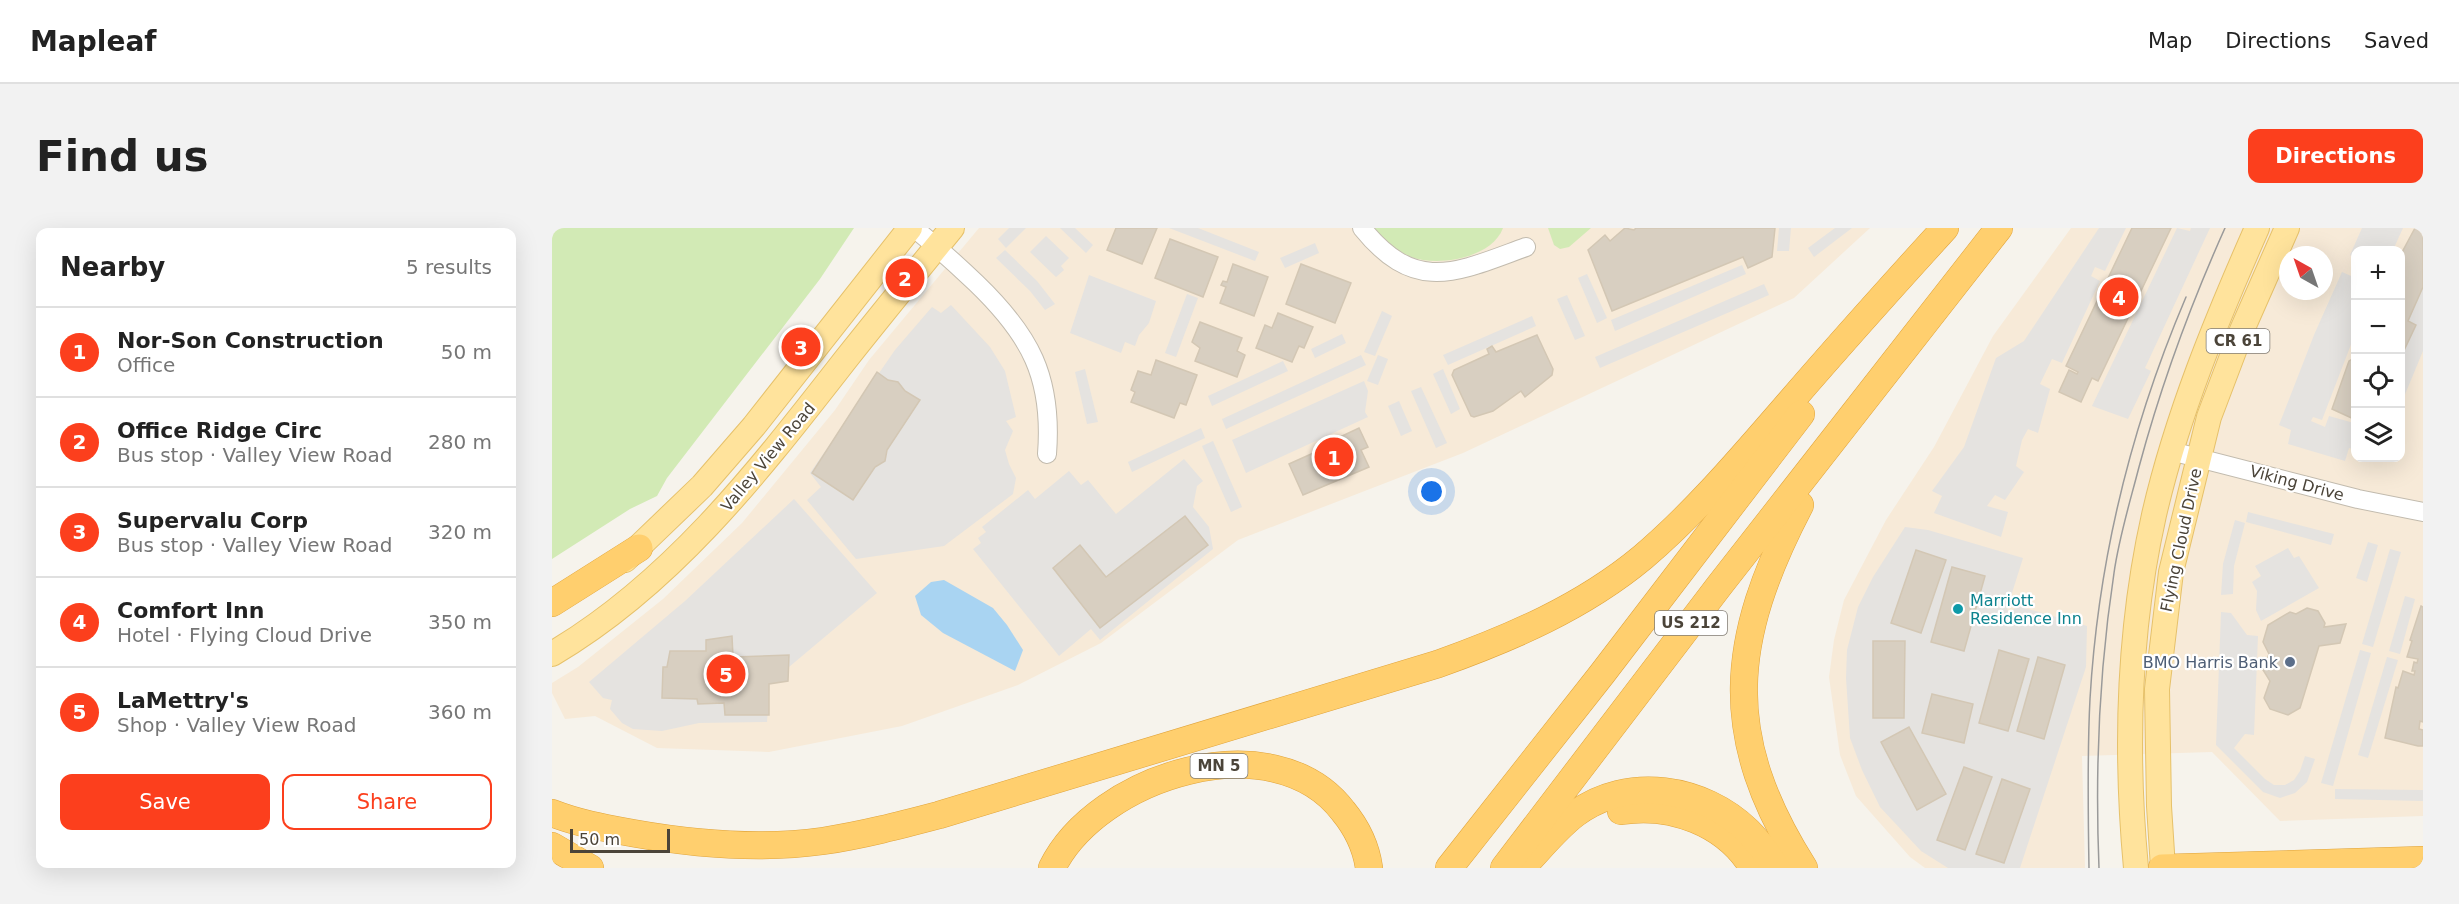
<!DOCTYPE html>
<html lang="en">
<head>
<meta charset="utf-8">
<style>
  :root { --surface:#fff; --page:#f2f2f2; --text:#222; --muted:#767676; --line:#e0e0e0; --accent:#fc3f1d }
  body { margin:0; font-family:"DejaVu Sans",sans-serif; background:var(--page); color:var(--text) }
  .controls { position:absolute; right:18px; top:18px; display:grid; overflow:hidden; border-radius:12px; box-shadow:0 6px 24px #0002 }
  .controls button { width:54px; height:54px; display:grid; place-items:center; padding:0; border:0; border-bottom:2px solid var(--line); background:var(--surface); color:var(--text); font:30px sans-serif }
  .compass { position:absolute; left:1727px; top:18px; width:54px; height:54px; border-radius:50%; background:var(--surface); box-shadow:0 6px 24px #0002; rotate:320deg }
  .scale { position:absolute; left:18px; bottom:15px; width:100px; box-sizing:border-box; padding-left:6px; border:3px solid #4b4439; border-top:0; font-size:16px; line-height:21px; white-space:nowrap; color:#4b4439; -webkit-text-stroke:4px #fff; paint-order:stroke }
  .you { position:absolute; left:880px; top:264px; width:21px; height:21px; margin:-15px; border:4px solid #fff; border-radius:50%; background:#1a73e8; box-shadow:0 0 0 9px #1a73e833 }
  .badge { display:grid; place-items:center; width:39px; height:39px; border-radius:50%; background:var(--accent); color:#fff; font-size:20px; font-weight:700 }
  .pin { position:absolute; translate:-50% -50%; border:3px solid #fff; box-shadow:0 2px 6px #0006 }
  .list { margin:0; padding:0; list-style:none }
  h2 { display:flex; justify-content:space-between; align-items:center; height:78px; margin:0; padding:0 24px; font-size:26px }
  h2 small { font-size:20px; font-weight:400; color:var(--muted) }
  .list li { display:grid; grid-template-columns:39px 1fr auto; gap:18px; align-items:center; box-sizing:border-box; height:90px; padding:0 24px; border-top:2px solid var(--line) }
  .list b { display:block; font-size:22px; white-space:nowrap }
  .list p { margin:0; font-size:20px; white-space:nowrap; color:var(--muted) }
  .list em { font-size:20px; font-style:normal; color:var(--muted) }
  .actions { display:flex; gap:12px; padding:18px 24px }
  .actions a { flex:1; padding:14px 0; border:2px solid var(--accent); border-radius:12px; text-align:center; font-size:21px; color:var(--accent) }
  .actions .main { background:var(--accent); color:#fff }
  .icon { flex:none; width:33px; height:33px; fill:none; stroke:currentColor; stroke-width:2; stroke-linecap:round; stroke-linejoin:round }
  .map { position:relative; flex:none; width:1871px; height:640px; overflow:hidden; border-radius:12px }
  header { display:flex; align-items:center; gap:36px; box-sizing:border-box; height:84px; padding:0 30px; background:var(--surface); border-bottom:2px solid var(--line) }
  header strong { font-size:28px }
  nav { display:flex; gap:33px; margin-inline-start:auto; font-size:21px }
  .intro { display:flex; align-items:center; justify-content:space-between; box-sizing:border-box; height:144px; padding:0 36px }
  h1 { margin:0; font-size:42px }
  .button { padding:15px 27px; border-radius:12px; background:var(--accent); color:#fff; font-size:21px; font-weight:700 }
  main { display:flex; gap:36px; padding:0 36px }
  aside { flex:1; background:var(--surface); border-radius:12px; box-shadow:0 6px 24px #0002 }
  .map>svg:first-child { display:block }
  .commercial { fill:#f7ead8; fill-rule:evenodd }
  .green { fill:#d2eab5 }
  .parking { fill:#e5e3e0 }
  .water { fill:#a9d4f2 }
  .building { fill:#d8cfc1; stroke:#d3c7b4; stroke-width:1.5 }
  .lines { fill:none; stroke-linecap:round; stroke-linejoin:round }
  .minor-casing { stroke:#c2bbae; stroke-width:20 }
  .major-casing { stroke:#e6c16a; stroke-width:26 }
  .highway-casing { stroke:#e0a43c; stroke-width:28 }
  .minor { stroke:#fff; stroke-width:18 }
  .major { stroke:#ffe39c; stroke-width:24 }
  .highway { stroke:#ffcf6e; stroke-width:27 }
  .tram { stroke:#9a9a9a; stroke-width:1.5 }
  .culture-dot { fill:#0f9aa8; stroke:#fff; stroke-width:2 }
  .service-dot { fill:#5c6f8a; stroke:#fff; stroke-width:2 }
  .labels { text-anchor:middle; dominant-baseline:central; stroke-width:4.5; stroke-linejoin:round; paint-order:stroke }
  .shield { fill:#fff; stroke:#817c74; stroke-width:1.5 }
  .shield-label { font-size:15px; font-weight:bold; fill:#4b4439 }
  .street-label { font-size:16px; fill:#4b4439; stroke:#fff }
  .culture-label { font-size:16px; fill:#0d838f; stroke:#fff; text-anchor:start }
  .service-label { font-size:16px; fill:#4e5e75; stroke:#fff; text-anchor:end }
</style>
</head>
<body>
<header>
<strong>Mapleaf</strong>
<nav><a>Map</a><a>Directions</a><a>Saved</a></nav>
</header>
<div class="intro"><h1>Find us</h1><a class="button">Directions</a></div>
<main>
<aside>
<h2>Nearby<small>5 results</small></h2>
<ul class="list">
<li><span class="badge">1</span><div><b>Nor-Son Construction</b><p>Office</p></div><em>50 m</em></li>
<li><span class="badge">2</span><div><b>Office Ridge Circ</b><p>Bus stop · Valley View Road</p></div><em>280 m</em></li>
<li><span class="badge">3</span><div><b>Supervalu Corp</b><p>Bus stop · Valley View Road</p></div><em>320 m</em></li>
<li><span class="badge">4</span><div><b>Comfort Inn</b><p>Hotel · Flying Cloud Drive</p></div><em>350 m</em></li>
<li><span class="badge">5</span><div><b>LaMettry's</b><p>Shop · Valley View Road</p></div><em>360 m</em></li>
</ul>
<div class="actions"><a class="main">Save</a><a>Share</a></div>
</aside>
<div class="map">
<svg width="1871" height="640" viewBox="0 0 1871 640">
  <rect width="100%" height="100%" fill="#f6f3ec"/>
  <g class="commercial">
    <path d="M427 0H1318L1242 70 911 225 686 312 549 415 466 457 350 498 217 524 105 520 43 488 13 491 0 465V455L26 439 111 371 190 295 283 182 317 132Z"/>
    <path d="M1519 0H1871V588L1728 593 1660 524 1530 528 1533 640H1373L1358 629 1304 568 1288 527 1277 449 1282 412 1292 372 1334 292 1382 219 1441 108ZM1804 22H1848V230H1804ZM1736 27H1772V63H1736Z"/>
  </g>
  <g class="green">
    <path d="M0 0H302L268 51 115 250 105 268 78 281 0 331Z"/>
    <path d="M822 0H951C940 30 887 39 859 29 844 23 833 12 822 0Z"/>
    <path d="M996 0H1039L1017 19 1008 21 1002 17Z"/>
  </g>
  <g class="parking">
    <path d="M457 0H474L454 20 446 11Z"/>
    <path d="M508 0H523L541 17 534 25Z"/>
    <path d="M617 0H646L707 24 703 33Z"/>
    <path d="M1227 0H1239L1237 23H1225Z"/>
    <path d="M1283 0H1300L1262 29 1256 20Z"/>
    <path d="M1547 0H1574L1553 43 1543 39 1539 48 1548 53 1510 135 1500 131 1488 156 1498 161 1486 205 1476 201 1470 212 1464 238 1472 244 1453 272 1443 267 1435 278 1456 284 1449 309 1382 285 1390 268 1380 263 1412 219 1444 130 1472 113Z"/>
    <path d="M1625 0 1638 3 1639 0H1658L1593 140 1599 143 1576 191 1540 178Z"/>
    <path d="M1810 0H1851L1841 22H1804L1803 30 1798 27Z"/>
    <path d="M494 8 517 30 509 38 512 42 504 49 478 24Z"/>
    <path d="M763 15 767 25 733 40 728 30Z"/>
    <path d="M453 22 485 53 503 76 493 82 478 63 444 30Z"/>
    <path d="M1190 37 1194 46 1063 103 1059 92Z"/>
    <path d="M1803 38V106L1770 192 1761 189 1759 193 1773 199 1777 188 1802 195 1799 204 1803 206V222L1797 220 1793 233 1736 216 1739 202 1727 197 1762 107 1790 44 1799 48Z"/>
    <path d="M1035 46 1055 90 1045 95 1026 50Z"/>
    <path d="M537 47 604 73 597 95 587 107 583 118 573 114 569 125 518 105Z"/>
    <path d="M1212 56 1217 67 1048 140 1043 129Z"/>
    <path d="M1871 59V123L1849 176V131L1863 97 1856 93Z"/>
    <path d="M635 66 646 70 624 129 613 125Z"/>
    <path d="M1015 67 1033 108 1023 112 1005 71Z"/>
    <path d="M399 77 438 119 453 143 464 189 454 193 461 203 453 222 457 236 464 250 461 266 392 318 304 331 255 272 269 259 258 245 343 122 380 79 389 85Z"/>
    <path d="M830 83 840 88 823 128 812 124Z"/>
    <path d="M980 88 984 98 896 137 891 127Z"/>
    <path d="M790 106 794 115 763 130 759 121Z"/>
    <path d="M809 127 814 137 674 201 670 191Z"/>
    <path d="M826 127 836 131 826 157 815 153Z"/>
    <path d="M731 133 736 143 660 178 656 168Z"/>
    <path d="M533 141 546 194 535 196 523 144Z"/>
    <path d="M891 141 908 181 899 186 881 146Z"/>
    <path d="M812 153 816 163 813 184 816 189 694 245 680 212Z"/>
    <path d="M869 159 895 215 884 220 859 163Z"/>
    <path d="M847 173 860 203 849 208 836 178Z"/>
    <path d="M649 200 653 210 580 244 576 234Z"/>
    <path d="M661 213 690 279 679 284 650 218Z"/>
    <path d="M632 231 651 253 645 258 641 279 657 299 661 321 548 412 539 401 507 428 421 321 429 315 426 310 434 304 430 299 476 262 483 271 517 243 529 257 536 252 564 286Z"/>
    <path d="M242 271 325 365 218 455 215 494 147 495 110 503 81 501 70 495 58 481 60 472 51 470 37 454 133 373Z"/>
    <path d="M1696 284 1782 306 1779 317 1694 294Z"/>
    <path d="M1683 292 1693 295 1682 338 1681 366 1669 367 1671 336Z"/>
    <path d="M1353 299 1376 302 1471 330 1455 381 1457 385 1466 378 1535 398 1534 439 1468 640H1396L1369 623 1328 579 1310 542 1298 510 1294 450 1295 422 1306 379 1321 349Z"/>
    <path d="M1816 314 1826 317 1815 354 1804 350Z"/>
    <path d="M1736 320 1742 330 1747 328 1767 360 1709 393 1704 382 1705 363 1700 354 1709 348 1703 338Z"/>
    <path d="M1838 321 1849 324 1821 419 1810 416Z"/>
    <path d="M1853 368 1863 371 1848 426 1837 423Z"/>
    <path d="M1669 384 1679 385 1695 407 1706 408 1702 507 1693 506 1682 520 1713 551 1722 557H1733L1742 552 1748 543 1753 528 1763 531 1755 554 1743 565 1728 570 1711 564 1664 517Z"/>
    <path d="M1808 422 1819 425 1781 558 1769 555Z"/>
    <path d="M1835 429 1846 432 1816 530 1806 527Z"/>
    <path d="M1783 561 1871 562V573L1783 571Z"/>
  </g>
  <path class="water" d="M392 352 441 380 455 397 471 422 463 443 391 405 369 387 363 368 379 354Z"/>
  <g class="building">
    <path d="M564 0H605L590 36 555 22Z"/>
    <path d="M1073 0 1082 2 1084 0H1223L1220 29 1196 40 1191 29 1060 83 1036 22 1053 7 1058 13Z"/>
    <path d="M1580 0H1619L1546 153 1540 150 1529 174 1507 164 1517 142 1525 146 1526 144 1514 138Z"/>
    <path d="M1863 0H1871V59L1856 93 1864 97 1848 131V28Z"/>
    <path d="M618 11 666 29 651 69 603 50Z"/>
    <path d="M681 36 716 49 702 88 668 75 674 59 669 57 671 53 675 54Z"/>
    <path d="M749 36 799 55 783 95 734 76Z"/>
    <path d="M726 85 761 99 752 120 747 118 740 134 704 120 713 97 720 100Z"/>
    <path d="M648 94 690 110 685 123 693 127 685 149 643 133 648 120 640 114Z"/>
    <path d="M985 107 1001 141 1000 147 973 169 969 163 941 183 922 189 919 188 900 147 902 142 937 126 935 121 940 118 944 124Z"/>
    <path d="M1804 129V192L1780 181 1797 133Z"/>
    <path d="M604 132 645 147 634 177 628 175 622 190 579 174 583 164 579 162 586 143 599 147Z"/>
    <path d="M325 144 336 152 346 154 353 163 368 172 335 222 333 233 323 239 301 272 260 245Z"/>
    <path d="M807 200 816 219 809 222 817 239 751 267 737 236 777 218 775 215Z"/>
    <path d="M633 288 656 317 548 400 501 340 528 317 554 349Z"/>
    <path d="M1364 322 1394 332 1369 405 1339 395Z"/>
    <path d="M1400 339 1433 348 1412 423 1379 414Z"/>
    <path d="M1869 378 1871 379V494L1868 493 1867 501 1871 502V518H1866L1833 510 1844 459 1846 460 1851 443 1862 447 1863 443H1860L1862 434 1865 435 1866 431 1855 429 1860 413 1858 412Z"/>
    <path d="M1755 380 1766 383 1773 395 1772 399 1794 396 1788 415 1767 418 1748 480 1736 487 1718 481 1712 470 1718 453 1711 442 1717 426 1711 414 1716 397 1738 384 1744 386Z"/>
    <path d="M180 408 181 429 237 427 236 453 217 456V487H173L172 475 146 476 145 471 110 470 111 439H115L118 423H154V412Z"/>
    <path d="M1321 413H1353L1352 490H1321Z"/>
    <path d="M1447 422 1477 431 1456 503 1427 495Z"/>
    <path d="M1486 429 1513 437 1492 511 1465 503Z"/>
    <path d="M1380 466 1421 476 1412 515 1370 505Z"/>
    <path d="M1357 499 1394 566 1365 582 1329 514Z"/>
    <path d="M1412 539 1440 549 1413 622 1385 612Z"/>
    <path d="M1450 551 1478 561 1452 635 1424 626Z"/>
  </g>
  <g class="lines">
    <defs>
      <g id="minor">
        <path d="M362 0C384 18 404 36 424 55 478 107 501 149 495 226"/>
        <path d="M810 0C864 67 905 44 974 19"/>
        <path d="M1619 223 1806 271 1871 284"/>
      </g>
      <g id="major">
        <path d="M73 332 150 258 202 198 358 0"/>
        <path d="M0 426C122 354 208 241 294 131 329 87 364 44 400 0"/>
        <path d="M1584 640C1573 522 1576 403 1602 287 1625 187 1664 93 1705 0"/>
        <path d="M1611 640 1607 578 1605 461 1619 344 1657 189 1690 102 1735 0"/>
      </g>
      <g id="highway">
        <path d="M1248 277C1177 413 1168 508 1252 640"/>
        <path d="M0 375 87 320"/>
        <path d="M1069 583C1119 575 1174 595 1201 640"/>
        <path d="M0 585C25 595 53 600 80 605 142 616 208 622 271 613 311 607 349 597 387 587L886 436C959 410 1031 379 1091 329 1145 283 1192 227 1238 174 1289 115 1341 57 1393 0"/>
        <path d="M0 618 38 640"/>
        <path d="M978 631C992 616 1006 599 1023 586 1076 547 1151 559 1196 603 1207 614 1216 627 1224 640"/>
        <path d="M500 640C545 548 721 492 791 583 805 600 814 618 817 640"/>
        <path d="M897 640 1050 446 1249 186"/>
        <path d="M952 640 1167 358 1447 0"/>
        <path d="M1610 640 1871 632"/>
      </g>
    </defs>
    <use href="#minor" class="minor-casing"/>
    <use href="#major" class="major-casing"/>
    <use href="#highway" class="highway-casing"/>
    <use href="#minor" class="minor"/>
    <use href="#major" class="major"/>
    <use href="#highway" class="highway"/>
    <g class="tram">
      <path d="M1537 640C1536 584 1535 528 1538 471 1546 333 1580 196 1634 69"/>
      <path d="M1547 640C1543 541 1547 443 1562 345 1567 309 1578 274 1587 239 1609 157 1638 78 1673 0"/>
    </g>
  </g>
  <circle class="culture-dot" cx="1406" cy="381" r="6"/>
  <circle class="service-dot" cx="1738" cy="434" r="6"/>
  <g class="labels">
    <g class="shield">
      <rect x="1654.5" y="101" width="63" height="24" rx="4.5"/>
      <rect x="1103" y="383" width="72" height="24" rx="4.5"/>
      <rect x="638.5" y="526" width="57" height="24" rx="4.5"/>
    </g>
    <g class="shield-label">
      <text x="1686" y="113">CR 61</text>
      <text x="1139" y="395">US 212</text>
      <text x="667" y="538">MN 5</text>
    </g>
    <g class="street-label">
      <text transform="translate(216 229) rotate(-50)">Valley View Road</text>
      <text transform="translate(1745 255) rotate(15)">Viking Drive</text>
      <text transform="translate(1629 312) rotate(-78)">Flying Cloud Drive</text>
    </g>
    <g class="culture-label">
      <text x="1418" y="372">Marriott<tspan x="1418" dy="18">Residence Inn</tspan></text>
    </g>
    <g class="service-label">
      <text x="1726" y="434">BMO Harris Bank</text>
    </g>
  </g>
</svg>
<div class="controls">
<button>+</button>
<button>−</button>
<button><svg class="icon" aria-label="locate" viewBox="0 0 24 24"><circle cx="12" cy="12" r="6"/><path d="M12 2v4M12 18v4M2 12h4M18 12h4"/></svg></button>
<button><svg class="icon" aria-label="layers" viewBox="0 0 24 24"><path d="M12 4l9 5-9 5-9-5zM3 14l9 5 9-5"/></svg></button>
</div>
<svg class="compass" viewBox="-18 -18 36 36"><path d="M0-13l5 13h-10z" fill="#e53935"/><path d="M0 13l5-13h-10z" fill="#767676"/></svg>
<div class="scale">50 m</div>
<div class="you"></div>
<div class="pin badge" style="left:782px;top:229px">1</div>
<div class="pin badge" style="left:353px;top:50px">2</div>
<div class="pin badge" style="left:249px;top:119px">3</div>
<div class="pin badge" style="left:1567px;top:69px">4</div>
<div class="pin badge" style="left:174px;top:446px">5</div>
</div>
</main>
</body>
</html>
